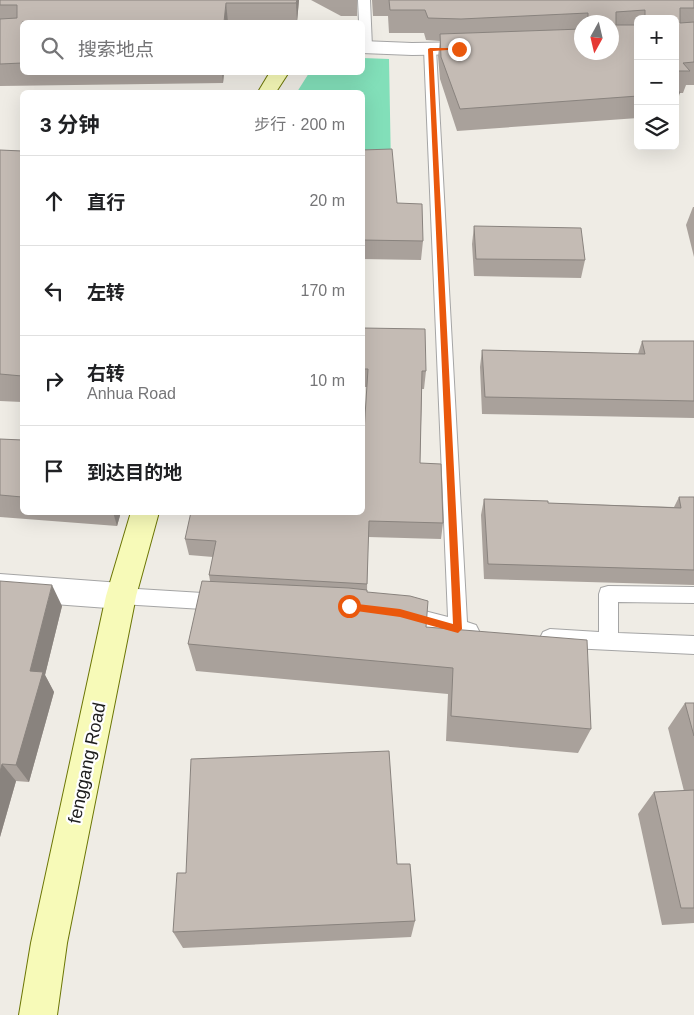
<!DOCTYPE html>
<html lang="zh">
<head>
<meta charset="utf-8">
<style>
  :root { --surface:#fff; --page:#f2f2f2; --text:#202124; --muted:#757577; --line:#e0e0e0 }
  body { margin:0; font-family:Arial,"Noto Sans SC",sans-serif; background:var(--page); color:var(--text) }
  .controls { position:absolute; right:15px; top:15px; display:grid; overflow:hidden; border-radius:8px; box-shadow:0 5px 20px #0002 }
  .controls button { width:45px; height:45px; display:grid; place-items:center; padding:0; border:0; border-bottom:1px solid var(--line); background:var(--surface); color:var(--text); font:25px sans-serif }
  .compass { position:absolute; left:574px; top:15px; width:45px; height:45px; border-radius:50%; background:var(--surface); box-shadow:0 5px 20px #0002; rotate:188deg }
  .stop { position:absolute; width:15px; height:15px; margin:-11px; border:4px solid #ea580c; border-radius:50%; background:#fff }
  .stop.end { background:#ea580c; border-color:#fff; box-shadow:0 1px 5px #0008 }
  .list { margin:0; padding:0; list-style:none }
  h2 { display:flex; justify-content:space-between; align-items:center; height:65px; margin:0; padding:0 20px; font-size:21px }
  h2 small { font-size:16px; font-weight:400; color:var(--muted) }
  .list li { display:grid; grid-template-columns:32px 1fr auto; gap:15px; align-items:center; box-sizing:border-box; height:90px; padding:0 20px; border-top:1px solid var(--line) }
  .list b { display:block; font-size:19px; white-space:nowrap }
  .list p { margin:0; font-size:16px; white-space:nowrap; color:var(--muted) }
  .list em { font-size:16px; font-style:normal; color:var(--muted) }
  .icon { flex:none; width:28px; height:28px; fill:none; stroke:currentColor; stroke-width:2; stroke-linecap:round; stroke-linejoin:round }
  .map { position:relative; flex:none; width:694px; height:1015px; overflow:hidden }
  .search { position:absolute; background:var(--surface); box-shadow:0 5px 20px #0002; left:20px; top:20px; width:345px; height:55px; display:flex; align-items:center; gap:12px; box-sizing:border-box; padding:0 18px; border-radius:8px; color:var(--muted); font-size:19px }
  .panel { position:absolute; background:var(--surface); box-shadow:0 5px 20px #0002; left:20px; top:90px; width:345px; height:425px; border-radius:8px }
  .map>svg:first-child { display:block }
  .pitch { fill:#82dfb9 }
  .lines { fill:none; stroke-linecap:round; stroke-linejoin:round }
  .lane-casing { stroke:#a5a5a5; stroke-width:2 }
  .street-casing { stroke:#a5a5a5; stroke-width:2 }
  .secondary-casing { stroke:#6c7605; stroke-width:2 }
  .lane { fill:#fff; fill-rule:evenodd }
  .street { fill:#fff; fill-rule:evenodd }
  .secondary { fill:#f7fab8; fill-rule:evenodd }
  .wall { fill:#a9a19b; fill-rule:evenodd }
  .shaded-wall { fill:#89837e }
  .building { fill:#c4bbb4; stroke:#89837e }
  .route { fill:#ea580c }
  .labels { text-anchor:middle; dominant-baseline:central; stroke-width:4.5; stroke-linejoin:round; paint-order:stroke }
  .street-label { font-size:18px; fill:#1e1e1e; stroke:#fff }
</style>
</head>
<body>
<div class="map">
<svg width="694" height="1015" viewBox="0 0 694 1015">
  <rect width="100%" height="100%" fill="#efece5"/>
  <path class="pitch" d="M363 58 389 59 391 168 363 181 362 92H297L309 73 362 72Z"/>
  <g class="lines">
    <defs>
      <g id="lane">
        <path d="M358 0H370L372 47 366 51 362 50V22H359Z"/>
        <path d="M430 45 436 49 467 622 476 625 479 631 476 637 469 639 405 622 398 620 396 614 398 608 405 606 448 617 424 49Z"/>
        <path d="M608 586 694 587V603L618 602V633L694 636V654L550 647 543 644 540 638 543 632 550 629 599 632V594L601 588Z"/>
        <path d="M121 588 219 594 226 596 228 602 226 608 219 610 121 604 114 602 112 596 114 590Z"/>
      </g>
      <g id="street">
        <path d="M362 41 412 43 476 42 483 44 485 48 483 52 476 54 412 55 362 53Z"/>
        <path d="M0 574 121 583 131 587 136 596 131 605 121 609 0 600Z"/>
      </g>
      <g id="secondary">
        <path d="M270 72H289L276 92H258Z"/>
        <path d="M131 512H159L136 596 67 943 57 1015H19L31 943 106 596Z"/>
      </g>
    </defs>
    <use href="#lane" class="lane-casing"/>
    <use href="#street" class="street-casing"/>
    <use href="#secondary" class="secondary-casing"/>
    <use href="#lane" class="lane"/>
    <use href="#street" class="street"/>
    <use href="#secondary" class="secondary"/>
  </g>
  <g class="wall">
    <path d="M0 0H299L297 22H22V72H224L223 83 0 86Z"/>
    <path d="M311 0H357V16H341Z"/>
    <path d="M372 0H694V85H686L683 93H680L675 108V19H638V118L457 131 440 79 438 56 440 41 426 40 424 33H389L388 16H373ZM582 22H612L582 52Z"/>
    <path d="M0 150 22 151V402L0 401Z"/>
    <path d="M362 150 397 203 423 241 421 260 362 259Z"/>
    <path d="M693 207H694V257L686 225Z"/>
    <path d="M474 226 585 260 581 278 474 276 472 244Z"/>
    <path d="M362 328 426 371 424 389H422L420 463 443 523 441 539 368 537 367 592 426 627 591 729 578 753 446 741 448 694 196 671 188 644 210 581 209 575 213 557 189 555 185 539 362 512 367 387H362Z"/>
    <path d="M642 341H694V418L482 414 480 367 482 350 638 354Z"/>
    <path d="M0 439 22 440V512H121L117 526 0 517Z"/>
    <path d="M679 497H694V585L484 579 481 515 484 499 548 503 674 507Z"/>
    <path d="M0 581 62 606 45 675 54 692 29 782 16 781 0 837Z"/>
    <path d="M685 703H694V923L662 925 638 814 654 792 684 791 668 728Z"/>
    <path d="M397 864 415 921 411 937 183 948 173 932Z"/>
  </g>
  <g class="shaded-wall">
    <path d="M297 0H299L297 22 296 3Z"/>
    <path d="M226 3 228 22H224Z"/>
    <path d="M222 72H224L223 83Z"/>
    <path d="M113 512H121L117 526Z"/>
    <path d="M52 585 62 606 45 675 54 692 29 782 16 765 30 671Z"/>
    <path d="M2 764 16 781 0 837V772Z"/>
  </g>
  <g class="building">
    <path d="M0 0H297L296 3H226L224 22H22V63L0 64V19L17 18V5H0Z"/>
    <path d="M389 0H694V8H680V23L694 22V62L683 63 690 71H675V19H645V10L616 12V25H638V96L460 109 441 57 440 34 582 29V52H612V22H588V13L461 19 428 18 425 10H390Z"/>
    <path d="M675 85 680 93H675Z"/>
    <path d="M392 149 397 203 422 204 423 241 362 240V150Z"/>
    <path d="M0 150 22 151V376L0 374Z"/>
    <path d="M474 226 581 228 585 260 476 259Z"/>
    <path d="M362 328 425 329 426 371H422L420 463 441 464 443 523 369 521 367 584 209 575 216 541 185 539 191 512H362V463L368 369H362Z"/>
    <path d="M642 341H694V401L485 397 482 350 645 354Z"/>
    <path d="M0 439 22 440V497L0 495Z"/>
    <path d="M679 497H694V570L488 564 484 499 548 501V503L681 508Z"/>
    <path d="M0 581 52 585 30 671 43 672 16 765 2 764 0 772Z"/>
    <path d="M202 581 349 588 367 590V592L410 596 428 601 426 627 587 640 591 729 451 716 453 668 188 644Z"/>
    <path d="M685 703H694V736Z"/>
    <path d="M389 751 397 864H410L415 921 173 932 177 873H186L191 759Z"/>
    <path d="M694 790V908H681L654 792Z"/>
  </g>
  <path class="route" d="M430 48H459L462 49 433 51 462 629 458 633 400 617 349 610 345 606 349 603 400 609 453 624 428 49Z"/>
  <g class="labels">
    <g class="street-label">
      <text transform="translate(87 763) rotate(-78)">fenggang Road</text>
    </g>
  </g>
</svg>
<div class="controls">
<button>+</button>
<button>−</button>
<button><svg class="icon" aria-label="layers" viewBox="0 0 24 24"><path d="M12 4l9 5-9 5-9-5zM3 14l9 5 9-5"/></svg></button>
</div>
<svg class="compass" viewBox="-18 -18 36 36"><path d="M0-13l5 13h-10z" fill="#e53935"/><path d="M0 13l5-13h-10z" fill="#757577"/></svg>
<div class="stop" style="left:349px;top:606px"></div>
<div class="stop end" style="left:459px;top:49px"></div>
<div class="search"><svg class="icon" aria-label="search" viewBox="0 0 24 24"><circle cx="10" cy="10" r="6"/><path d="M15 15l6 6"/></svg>搜索地点</div>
<section class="panel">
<h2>3 分钟<small>步行 · 200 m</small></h2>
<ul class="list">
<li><svg class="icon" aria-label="ahead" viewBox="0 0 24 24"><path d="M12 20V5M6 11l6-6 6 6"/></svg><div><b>直行</b></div><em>20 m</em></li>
<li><svg class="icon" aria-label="left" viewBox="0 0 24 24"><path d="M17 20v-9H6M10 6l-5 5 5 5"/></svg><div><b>左转</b></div><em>170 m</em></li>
<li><svg class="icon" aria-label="right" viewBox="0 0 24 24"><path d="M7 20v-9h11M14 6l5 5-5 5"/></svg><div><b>右转</b><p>Anhua Road</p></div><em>10 m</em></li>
<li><svg class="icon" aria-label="arrive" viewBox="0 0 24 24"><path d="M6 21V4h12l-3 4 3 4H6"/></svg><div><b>到达目的地</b></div></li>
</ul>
</section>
</div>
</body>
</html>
